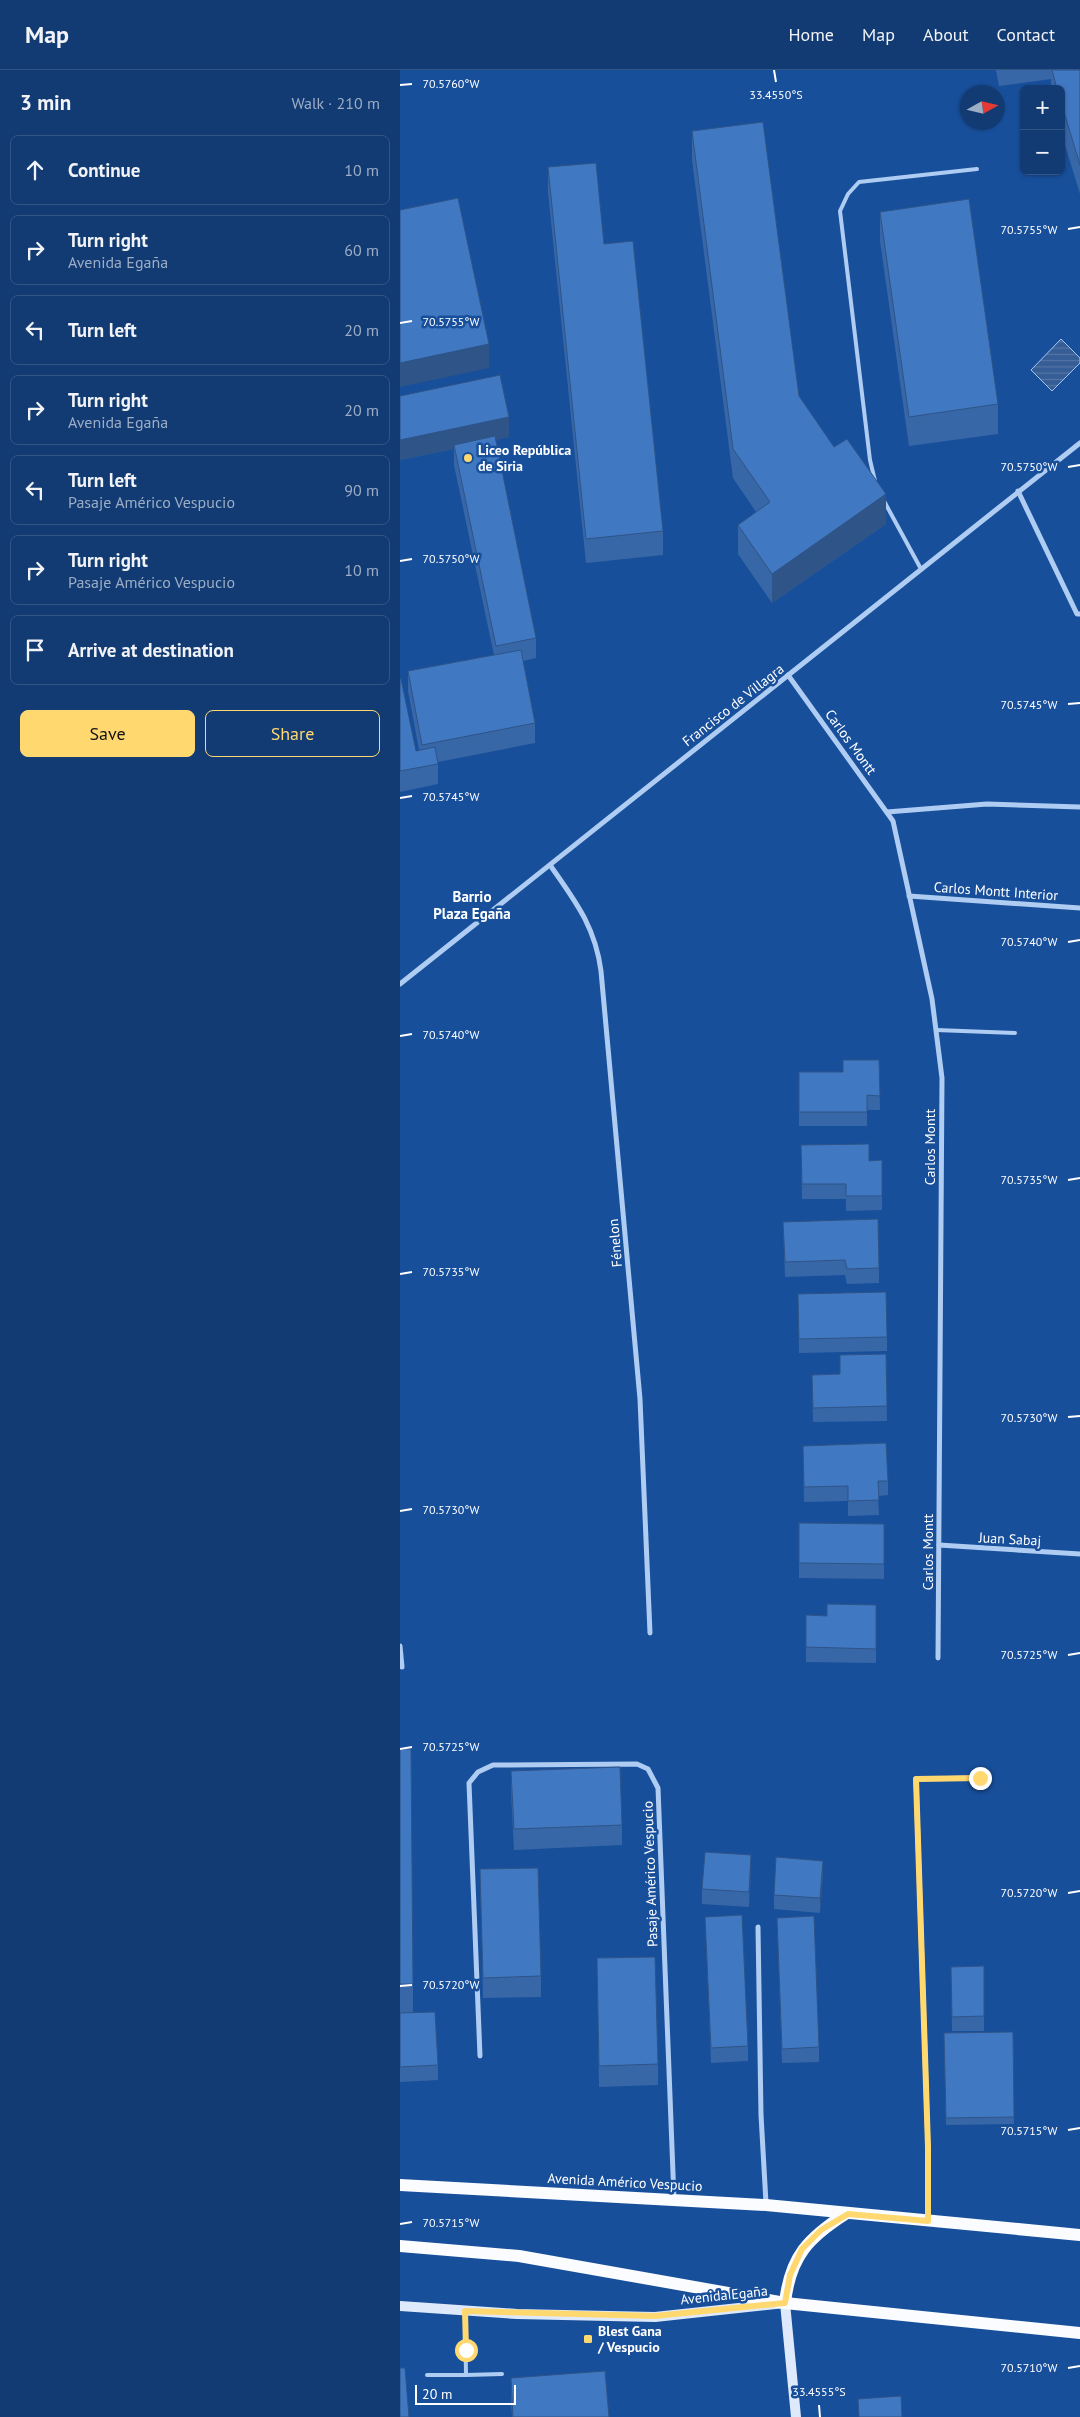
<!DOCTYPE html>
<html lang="en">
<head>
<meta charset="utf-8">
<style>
  :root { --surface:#123b74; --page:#1b4279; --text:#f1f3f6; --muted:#9cadc5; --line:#315586; --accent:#ffd870 }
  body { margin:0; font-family:"PT Sans",sans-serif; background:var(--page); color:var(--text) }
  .controls { position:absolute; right:15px; top:15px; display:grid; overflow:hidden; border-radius:8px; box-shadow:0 1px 4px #0004 }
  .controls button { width:45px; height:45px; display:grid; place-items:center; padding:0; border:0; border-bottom:1px solid var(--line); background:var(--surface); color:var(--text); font:25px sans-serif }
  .compass { position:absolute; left:560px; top:15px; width:45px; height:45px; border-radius:50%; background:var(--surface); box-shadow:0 1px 4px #0004; rotate:82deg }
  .scale { position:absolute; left:15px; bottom:12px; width:101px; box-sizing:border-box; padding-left:5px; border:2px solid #fff; border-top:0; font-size:14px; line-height:18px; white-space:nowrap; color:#fff; -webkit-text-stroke:4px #184f9b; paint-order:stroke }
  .stop { position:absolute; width:15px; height:15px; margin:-11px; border:4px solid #ffd870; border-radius:50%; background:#fff }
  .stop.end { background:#ffd870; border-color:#fff; box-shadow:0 1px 5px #0008 }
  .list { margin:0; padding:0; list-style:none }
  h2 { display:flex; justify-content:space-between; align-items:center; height:65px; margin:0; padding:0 20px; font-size:21px }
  h2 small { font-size:16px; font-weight:400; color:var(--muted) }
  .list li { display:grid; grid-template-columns:32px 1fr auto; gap:15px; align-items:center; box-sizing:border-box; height:70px; margin:0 10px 10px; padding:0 10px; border:1px solid var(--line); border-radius:8px }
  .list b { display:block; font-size:19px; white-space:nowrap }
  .list p { margin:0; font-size:16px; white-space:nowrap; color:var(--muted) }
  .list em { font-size:16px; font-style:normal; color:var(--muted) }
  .actions { display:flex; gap:10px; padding:15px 20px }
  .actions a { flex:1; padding:11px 0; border:1px solid var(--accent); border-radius:8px; text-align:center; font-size:18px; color:var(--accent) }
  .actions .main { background:var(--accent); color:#111 }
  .icon { flex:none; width:28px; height:28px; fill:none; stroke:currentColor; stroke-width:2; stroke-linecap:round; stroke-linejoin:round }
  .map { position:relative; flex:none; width:680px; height:2347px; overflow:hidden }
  header { display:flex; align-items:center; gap:30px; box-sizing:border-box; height:70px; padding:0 25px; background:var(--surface); border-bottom:1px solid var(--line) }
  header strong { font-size:24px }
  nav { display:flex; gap:28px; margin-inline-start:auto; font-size:18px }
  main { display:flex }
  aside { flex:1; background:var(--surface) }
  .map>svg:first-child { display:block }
  .water { fill:url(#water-rules); stroke:#a2c7f4 }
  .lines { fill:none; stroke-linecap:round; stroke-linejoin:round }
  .lane { stroke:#afccf2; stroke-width:4 }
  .street { stroke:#afccf2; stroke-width:5 }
  .secondary { stroke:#deeafc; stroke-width:10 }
  .primary { stroke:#fafcff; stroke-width:12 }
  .wall { fill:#3867a7 }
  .shaded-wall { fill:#2e5488 }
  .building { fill:#4178c2; stroke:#2e5488 }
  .route { stroke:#ffd870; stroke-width:6 }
  .ticks { fill:none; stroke:#fff; stroke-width:2 }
  .poi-dot { fill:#ffd870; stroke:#184f9b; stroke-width:2 }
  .labels { text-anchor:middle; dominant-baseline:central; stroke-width:5; stroke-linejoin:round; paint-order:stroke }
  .poi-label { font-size:14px; font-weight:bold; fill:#fff; stroke:#184f9b; text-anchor:start }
  .street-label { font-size:14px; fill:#fff; stroke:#184f9b }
  .neighbourhood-label { font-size:15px; font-weight:bold; fill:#fff; stroke:#184f9b }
  .ticks-label { font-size:12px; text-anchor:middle; fill:#fff; stroke:#184f9b; stroke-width:5; stroke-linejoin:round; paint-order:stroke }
</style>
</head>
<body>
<header>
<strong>Map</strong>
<nav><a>Home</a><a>Map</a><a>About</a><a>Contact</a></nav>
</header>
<main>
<aside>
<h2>3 min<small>Walk · 210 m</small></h2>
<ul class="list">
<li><svg class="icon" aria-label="ahead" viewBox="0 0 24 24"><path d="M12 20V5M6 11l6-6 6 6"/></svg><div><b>Continue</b></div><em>10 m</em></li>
<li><svg class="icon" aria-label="right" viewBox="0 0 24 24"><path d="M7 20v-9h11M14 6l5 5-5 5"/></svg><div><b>Turn right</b><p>Avenida Egaña</p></div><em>60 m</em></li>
<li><svg class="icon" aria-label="left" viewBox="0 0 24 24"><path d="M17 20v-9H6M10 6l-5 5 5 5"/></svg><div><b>Turn left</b></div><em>20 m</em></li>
<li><svg class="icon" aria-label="right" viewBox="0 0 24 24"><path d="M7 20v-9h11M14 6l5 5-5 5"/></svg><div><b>Turn right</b><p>Avenida Egaña</p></div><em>20 m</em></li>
<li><svg class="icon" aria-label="left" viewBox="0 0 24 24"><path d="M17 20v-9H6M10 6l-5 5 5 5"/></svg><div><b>Turn left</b><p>Pasaje Américo Vespucio</p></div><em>90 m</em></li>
<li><svg class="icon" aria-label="right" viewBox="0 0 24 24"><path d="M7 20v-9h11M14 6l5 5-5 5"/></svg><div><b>Turn right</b><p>Pasaje Américo Vespucio</p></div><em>10 m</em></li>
<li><svg class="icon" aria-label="arrive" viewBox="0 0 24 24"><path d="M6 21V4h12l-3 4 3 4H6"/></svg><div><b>Arrive at destination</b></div></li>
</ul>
<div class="actions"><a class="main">Save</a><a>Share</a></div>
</aside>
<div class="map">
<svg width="680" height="2347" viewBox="0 0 680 2347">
  <defs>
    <pattern id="water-rules" width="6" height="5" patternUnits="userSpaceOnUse" patternTransform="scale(1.25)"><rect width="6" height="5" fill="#365d95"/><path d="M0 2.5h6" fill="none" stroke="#5475a5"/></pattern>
  </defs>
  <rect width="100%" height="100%" fill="#184f9b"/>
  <path class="water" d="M661 269 680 288V293L652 321 631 300Z"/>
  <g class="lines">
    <g class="lane">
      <path d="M475 411 470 390 440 141 448 124 459 112 577 99"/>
      <path d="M484 431 521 499"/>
      <path d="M536 960 615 963"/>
      <path d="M65 2241 66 2305 102 2304"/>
      <path d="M27 2305H66"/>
    </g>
    <g class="street">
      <path d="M618 421 677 544H680"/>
      <path d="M388 605 493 751 532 929 542 1008 538 1588"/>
      <path d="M487 742 587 734 680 737"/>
      <path d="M150 795C175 831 195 856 201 901L240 1329 250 1563"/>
      <path d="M509 826 680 838"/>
      <path d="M0 914 680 373"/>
      <path d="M539 1475 680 1484"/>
      <path d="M0 1576 2 1597"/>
      <path d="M358 1857 361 2045 366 2133"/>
      <path d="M80 1986 69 1713 78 1702 93 1695 237 1694 248 1699 258 1718 274 2129"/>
      <path d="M528 2150V2077L516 1709 580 1708"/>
    </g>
    <path class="secondary" d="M0 2236 117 2244 255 2247 385 2233 396 2347"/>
    <g class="primary">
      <path d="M0 2115 366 2135 680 2165"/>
      <path d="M0 2176 119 2186 385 2233 680 2263"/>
      <path d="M385 2233C390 2186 409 2167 447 2143"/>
    </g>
  </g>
  <g class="wall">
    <path d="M596 0H680V124L661 62V19H651V9L599 16Z"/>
    <path d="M292 61 399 326 486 454 372 533 338 484V455L356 442 333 408 292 90Z"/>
    <path d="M148 97 263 461V485L186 493 148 122Z"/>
    <path d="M480 142 598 334V364L509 376 480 171Z"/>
    <path d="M0 326 109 367 95 370 136 568V588L123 591 135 653V673L38 692V714L0 722V609L16 681 19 680 8 621V601L94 585 54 395V379L0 390Z"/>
    <path d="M479 990 480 1040H467V1056H399V1002H443Z"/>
    <path d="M401 1075 469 1091 482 1090V1140L446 1141V1129H402Z"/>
    <path d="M383 1152 479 1198V1213L447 1214 445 1205 385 1207Z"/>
    <path d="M398 1224 487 1267V1281L399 1283Z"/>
    <path d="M486 1284 487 1351 413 1352 412 1305 440 1304Z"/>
    <path d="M403 1376 488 1411V1425L478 1426 479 1445 448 1446V1431L404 1432Z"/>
    <path d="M399 1453 484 1454V1509L399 1508Z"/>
    <path d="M476 1535V1593L406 1592V1545L427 1546Z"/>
    <path d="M0 1679 13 1914V1943L38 1995V2010L0 2012Z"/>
    <path d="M111 1701 222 1755V1775L114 1780 111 1722Z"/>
    <path d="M80 1799 141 1906V1927L83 1928Z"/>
    <path d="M351 1800 349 1837 302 1834V1819Z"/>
    <path d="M423 1805 420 1843 374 1839V1825Z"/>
    <path d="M305 1847 348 1976V1991L311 1993Z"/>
    <path d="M377 1848 419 1977V1992L382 1993Z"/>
    <path d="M197 1888 258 1994V2015L199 2017Z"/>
    <path d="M584 1896V1961H552L551 1897Z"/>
    <path d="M613 1962 614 2054 546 2055 544 1963Z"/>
    <path d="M111 2308 209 2347H112L111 2332Z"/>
  </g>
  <g class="shaded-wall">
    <path d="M89 274V298L0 317V293Z"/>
    <path d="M109 347V367L55 379 54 375V379L0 390V370Z"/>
    <path d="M486 424V454L372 533V504Z"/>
    <path d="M351 1785V1800L349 1837V1822Z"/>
    <path d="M423 1791V1805L420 1843V1828Z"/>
  </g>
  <g class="building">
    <path d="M652 0H680V95L661 32V19H657Z"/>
    <path d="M363 52 399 326 434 377 447 369 486 424 372 504 338 455 370 432 333 379 292 61Z"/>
    <path d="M196 93 204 174 233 171 263 461 186 469 148 97Z"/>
    <path d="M58 128 89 274 0 293V140Z"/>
    <path d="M569 129 598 334 509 347 480 142Z"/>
    <path d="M100 305 109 347 0 370V326Z"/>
    <path d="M95 366 136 568 96 576 54 375Z"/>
    <path d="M121 580 135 653 22 675 8 601Z"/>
    <path d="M0 609H1L16 681 35 677 38 694 0 701Z"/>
    <path d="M443 990H479L480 1026 467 1025V1042H399V1002H443Z"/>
    <path d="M469 1074V1091L482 1090V1126H446V1114H402L401 1075Z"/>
    <path d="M478 1149 479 1198 447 1199 445 1190 385 1192 383 1152Z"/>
    <path d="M486 1222 487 1267 399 1269 398 1224Z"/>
    <path d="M486 1284 487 1336 413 1338 412 1305 440 1304V1285Z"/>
    <path d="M486 1373 488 1411H478L479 1430 448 1431V1416L404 1417 403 1376Z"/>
    <path d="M399 1453 484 1454V1494L399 1493Z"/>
    <path d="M427 1534 476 1535V1579L406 1577V1545L427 1546Z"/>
    <path d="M0 1679H11L13 1914H0Z"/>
    <path d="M220 1697 222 1755 114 1759 111 1701Z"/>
    <path d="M305 1782 351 1785 349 1822 302 1819Z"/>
    <path d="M376 1787 423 1791 420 1828 374 1825Z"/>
    <path d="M138 1798 141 1906 83 1908 80 1799Z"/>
    <path d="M342 1845 348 1976 311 1978 305 1847Z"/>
    <path d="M414 1846 419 1977 382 1979 377 1848Z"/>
    <path d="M255 1887 258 1994 199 1996 197 1888Z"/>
    <path d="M584 1896V1946L552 1947 551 1897Z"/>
    <path d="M35 1942 38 1995 0 1997V1943Z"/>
    <path d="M613 1962 614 2047 546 2048 544 1963Z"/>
    <path d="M0 2298H5L9 2347H0Z"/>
    <path d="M205 2301 209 2347H113L111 2308Z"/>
    <path d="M501 2326 502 2347H459L458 2329Z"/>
  </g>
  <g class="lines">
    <path class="route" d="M66 2280 65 2241 255 2246 385 2233 390 2205 402 2179 421 2160 448 2144 528 2151V2077L516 1709 580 1708"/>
  </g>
  <path class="ticks" d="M374 0 376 12M0 15 12 14M668 159 680 157M0 253 12 251M668 397 680 395M0 491 12 489M668 634 680 633M0 728 12 726M668 872 680 870M0 966 12 964M668 1110 680 1108M0 1204 12 1202M668 1347 680 1346M0 1441 12 1439M668 1585 680 1583M0 1679 12 1677M668 1823 680 1821M0 1916 12 1915M668 2060 680 2058M0 2154 12 2152M668 2298 680 2296M419 2335 420 2347"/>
  <g class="poi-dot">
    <circle cx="68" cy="388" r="5"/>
    <rect x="183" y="2264" width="10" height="10" rx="2.5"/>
  </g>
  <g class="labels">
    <g class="poi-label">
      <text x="78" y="380">Liceo República<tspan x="78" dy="16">de Siria</tspan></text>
      <text x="198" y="2261">Blest Gana<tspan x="198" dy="16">/ Vespucio</tspan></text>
    </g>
    <g class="street-label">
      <text transform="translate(333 635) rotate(-38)">Francisco de Villagra</text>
      <text transform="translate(451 672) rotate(54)">Carlos Montt</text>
      <text transform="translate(596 821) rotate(4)">Carlos Montt Interior</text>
      <text transform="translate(530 1077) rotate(-90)">Carlos Montt</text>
      <text transform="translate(215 1173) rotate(-95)">Fénelon</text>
      <text transform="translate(610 1469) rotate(3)">Juan Sabaj</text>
      <text transform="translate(528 1482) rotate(-90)">Carlos Montt</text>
      <text transform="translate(250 1804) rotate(-92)">Pasaje Américo Vespucio</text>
      <text transform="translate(225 2112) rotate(3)">Avenida Américo Vespucio</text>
      <text transform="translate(324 2225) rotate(-6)">Avenida Egaña</text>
    </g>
    <g class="neighbourhood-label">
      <text x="72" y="826">Barrio<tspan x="72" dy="17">Plaza Egaña</tspan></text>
    </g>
  </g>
  <g class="ticks-label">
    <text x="51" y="18">70.5760°W</text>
    <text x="376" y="29">33.4550°S</text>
    <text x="629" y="164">70.5755°W</text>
    <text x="51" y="256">70.5755°W</text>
    <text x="629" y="401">70.5750°W</text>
    <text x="51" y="493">70.5750°W</text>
    <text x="629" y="639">70.5745°W</text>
    <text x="51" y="731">70.5745°W</text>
    <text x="629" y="876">70.5740°W</text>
    <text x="51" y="969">70.5740°W</text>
    <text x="629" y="1114">70.5735°W</text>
    <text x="51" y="1206">70.5735°W</text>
    <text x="629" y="1352">70.5730°W</text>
    <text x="51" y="1444">70.5730°W</text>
    <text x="629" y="1589">70.5725°W</text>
    <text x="51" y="1681">70.5725°W</text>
    <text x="629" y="1827">70.5720°W</text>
    <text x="51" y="1919">70.5720°W</text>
    <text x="629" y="2065">70.5715°W</text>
    <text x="51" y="2157">70.5715°W</text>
    <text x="629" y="2302">70.5710°W</text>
    <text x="419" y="2326">33.4555°S</text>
  </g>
</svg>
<div class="controls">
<button>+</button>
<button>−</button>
</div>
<svg class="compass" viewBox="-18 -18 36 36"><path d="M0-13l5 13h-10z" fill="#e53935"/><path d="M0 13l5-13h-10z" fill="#9cadc5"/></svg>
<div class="scale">20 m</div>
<div class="stop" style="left:66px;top:2280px"></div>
<div class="stop end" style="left:580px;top:1708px"></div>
</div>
</main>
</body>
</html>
